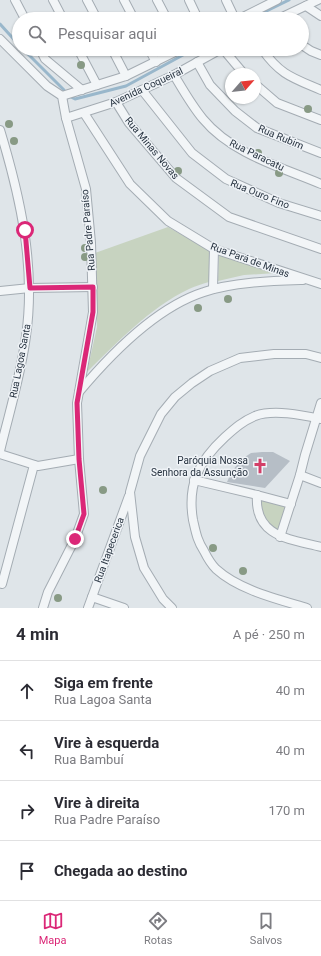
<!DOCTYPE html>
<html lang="pt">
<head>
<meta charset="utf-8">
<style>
  :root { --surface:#fff; --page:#f7f7f7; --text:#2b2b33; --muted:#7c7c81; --line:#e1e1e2; --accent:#db2777 }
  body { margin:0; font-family:Roboto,sans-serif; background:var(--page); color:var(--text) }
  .compass { position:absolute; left:225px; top:68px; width:36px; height:36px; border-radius:50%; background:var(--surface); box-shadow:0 1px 3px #0004; rotate:62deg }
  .stop { position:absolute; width:12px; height:12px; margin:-9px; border:3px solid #db2777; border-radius:50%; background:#fff }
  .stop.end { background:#db2777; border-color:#fff; box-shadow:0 1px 4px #0008 }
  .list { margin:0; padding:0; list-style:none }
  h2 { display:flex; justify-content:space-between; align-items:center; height:52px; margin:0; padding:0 16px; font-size:17px }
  h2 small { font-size:13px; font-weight:400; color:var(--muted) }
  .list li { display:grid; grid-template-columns:26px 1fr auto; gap:12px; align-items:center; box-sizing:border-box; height:60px; padding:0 16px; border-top:1px solid var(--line) }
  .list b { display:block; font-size:15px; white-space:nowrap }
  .list p { margin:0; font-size:13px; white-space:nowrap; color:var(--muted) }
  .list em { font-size:13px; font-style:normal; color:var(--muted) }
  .icon { flex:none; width:22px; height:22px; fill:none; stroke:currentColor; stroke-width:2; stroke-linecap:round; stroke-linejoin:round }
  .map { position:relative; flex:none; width:321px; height:608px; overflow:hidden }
  .search { position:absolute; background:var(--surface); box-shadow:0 1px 3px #0004; left:12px; right:12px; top:12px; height:44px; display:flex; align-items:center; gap:10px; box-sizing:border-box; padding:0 14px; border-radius:22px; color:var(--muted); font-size:15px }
  .sheet { height:292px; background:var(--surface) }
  nav { display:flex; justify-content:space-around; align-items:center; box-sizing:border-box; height:56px; border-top:1px solid var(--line); background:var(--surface); font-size:11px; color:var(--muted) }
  nav a { display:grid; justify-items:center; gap:2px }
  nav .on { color:var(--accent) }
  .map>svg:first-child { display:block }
  .green { fill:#c7d3c0 }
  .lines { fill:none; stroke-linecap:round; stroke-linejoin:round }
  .stream { stroke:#99b7cb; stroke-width:3 }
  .building { fill:#b6bec6 }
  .minor-casing { stroke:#a4acb3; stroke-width:10 }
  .minor { stroke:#f2f5f7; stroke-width:8 }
  .tree { fill:#889a85 }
  .route { stroke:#db2777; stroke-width:5 }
  .labels { text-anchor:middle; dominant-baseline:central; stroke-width:3; stroke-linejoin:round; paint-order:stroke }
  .street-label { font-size:10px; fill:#283441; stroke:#eff3f7 }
  .poi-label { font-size:10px; fill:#283441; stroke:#eff3f7; text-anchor:end }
</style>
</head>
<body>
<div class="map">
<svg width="321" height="608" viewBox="0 0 321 608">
  <rect width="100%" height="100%" fill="#dfe5e9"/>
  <g class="green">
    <path d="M168 227 210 251 209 282C202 284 195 286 189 289 149 308 118 342 87 372L97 327 95 253Z"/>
    <path d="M219 253 276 273 244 275 218 281Z"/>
    <path d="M259 497 287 506 279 532 262 517Z"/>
  </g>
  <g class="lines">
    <g class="stream">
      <path d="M250 19 289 0"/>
      <path d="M0 24 19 45"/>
      <path d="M23 49 64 90"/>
      <path d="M71 97 75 99 126 86 194 49"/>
    </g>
  </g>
  <path class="building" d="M262 452H273L290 461 265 488 227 482 232 471 242 459 251 453Z"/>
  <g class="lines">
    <defs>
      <g id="minor">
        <path d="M15 0 25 19"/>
        <path d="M53 0 63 19"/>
        <path d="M87 0 97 19"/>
        <path d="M124 0 134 19"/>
        <path d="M157 0 167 19"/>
        <path d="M189 0 198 19"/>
        <path d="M226 0 235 19"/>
        <path d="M306 6 321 16"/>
        <path d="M239 19 277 0"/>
        <path d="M278 19 318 0"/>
        <path d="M0 39 47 86 62 96 66 118 86 189 91 243 93 312 77 403 79 459 84 514 75 539 48 592 43 608"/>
        <path d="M302 45 311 51 321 55"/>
        <path d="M40 49 45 59 82 90"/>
        <path d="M78 49 97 85"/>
        <path d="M112 49 126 76"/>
        <path d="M149 49 156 62"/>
        <path d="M223 49 244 74"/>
        <path d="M262 49C280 75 293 78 321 90"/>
        <path d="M197 62 210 85 235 111 257 128 321 153"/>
        <path d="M174 75C183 90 192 106 203 119 232 154 281 167 321 184"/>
        <path d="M255 84 277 103 321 120"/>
        <path d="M142 90 192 153 226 179 279 203 321 216"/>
        <path d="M62 96 126 76 181 49"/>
        <path d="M116 102 129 123 176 178 229 217 321 249"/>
        <path d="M84 113 130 184 168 221 214 249 321 284"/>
        <path d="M66 118 116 102 174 75 221 49"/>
        <path d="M0 130C20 196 36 266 26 336 21 375 9 413 0 451"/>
        <path d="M213 289 214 249"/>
        <path d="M0 291 30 288 93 287"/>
        <path d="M79 392C110 355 157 307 204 292 233 282 272 281 303 280"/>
        <path d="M0 454 38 466 79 459"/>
        <path d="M300 475 321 483"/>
        <path d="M194 480 257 495 291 504"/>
        <path d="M257 495C254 537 290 539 321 547"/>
        <path d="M280 537 300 475 305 455 321 403"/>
        <path d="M2 584 34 465"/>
        <path d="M92 597 124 608"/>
        <path d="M88 608 129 496"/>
        <path d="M172 608 163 599 144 568 135 537 130 492 140 456 161 414 175 397 192 383 210 371 240 358 274 354H306L321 358"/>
        <path d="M307 608C277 599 239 590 216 569 211 564 207 557 204 551 197 540 196 533 193 520 187 484 199 461 225 437 235 428 243 421 255 416 273 409 302 415 321 419"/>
      </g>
    </defs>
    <use href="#minor" class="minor-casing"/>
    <use href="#minor" class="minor"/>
  </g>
  <g class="tree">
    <circle cx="81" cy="65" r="4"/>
    <circle cx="308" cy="109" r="4"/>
    <circle cx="9" cy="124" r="4"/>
    <circle cx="14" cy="141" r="4"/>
    <circle cx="258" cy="153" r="4"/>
    <circle cx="178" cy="171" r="4"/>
    <circle cx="279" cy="173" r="4"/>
    <circle cx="85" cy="248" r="4"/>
    <circle cx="85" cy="257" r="4"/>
    <circle cx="228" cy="299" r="4"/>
    <circle cx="198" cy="308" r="4"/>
    <circle cx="103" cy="490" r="4"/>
    <circle cx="213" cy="548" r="4"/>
    <circle cx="243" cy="571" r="4"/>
    <circle cx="58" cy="598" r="4"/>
  </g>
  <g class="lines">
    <path class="route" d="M25 230 30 288 93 287V312L77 403 79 459 84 514 75 539"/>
  </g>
  <defs>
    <symbol id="church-bare" viewBox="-9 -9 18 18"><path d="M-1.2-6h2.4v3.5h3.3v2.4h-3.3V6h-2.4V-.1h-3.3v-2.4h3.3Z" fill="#d33f67" stroke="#eff3f7" stroke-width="2.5" paint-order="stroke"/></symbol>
  </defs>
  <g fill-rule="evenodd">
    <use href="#church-bare" x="249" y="455" width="22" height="22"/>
  </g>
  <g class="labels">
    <g class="street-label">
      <text transform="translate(146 87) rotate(-25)">Avenida Coqueiral</text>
      <text transform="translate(281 137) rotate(23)">Rua Rubim</text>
      <text transform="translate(152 148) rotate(50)">Rua Minas Novas</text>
      <text transform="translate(257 155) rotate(26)">Rua Paracatu</text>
      <text transform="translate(260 194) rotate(22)">Rua Ouro Fino</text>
      <text transform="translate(88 230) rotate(-95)">Rua Padre Paraíso</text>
      <text transform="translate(250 260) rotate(20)">Rua Pará de Minas</text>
      <text transform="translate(20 361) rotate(-79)">Rua Lagoa Santa</text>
      <text transform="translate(109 550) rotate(-70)">Rua Itapecerica</text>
    </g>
    <g class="poi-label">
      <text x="248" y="460">Paróquia Nossa<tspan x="248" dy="12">Senhora da Assunção</tspan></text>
    </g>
  </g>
</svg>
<svg class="compass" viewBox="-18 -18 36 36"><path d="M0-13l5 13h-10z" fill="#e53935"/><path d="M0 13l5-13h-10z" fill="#7c7c81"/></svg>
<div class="stop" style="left:25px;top:230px"></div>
<div class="stop end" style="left:75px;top:539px"></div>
<div class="search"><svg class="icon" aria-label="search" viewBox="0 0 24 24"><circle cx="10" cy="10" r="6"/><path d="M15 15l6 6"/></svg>Pesquisar aqui</div>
</div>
<section class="sheet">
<h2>4 min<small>A pé · 250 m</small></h2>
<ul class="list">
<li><svg class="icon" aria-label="ahead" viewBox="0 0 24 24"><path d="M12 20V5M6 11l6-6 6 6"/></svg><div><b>Siga em frente</b><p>Rua Lagoa Santa</p></div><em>40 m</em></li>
<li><svg class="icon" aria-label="left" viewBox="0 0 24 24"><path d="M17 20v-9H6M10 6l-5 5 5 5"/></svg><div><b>Vire à esquerda</b><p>Rua Bambuí</p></div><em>40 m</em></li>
<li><svg class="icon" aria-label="right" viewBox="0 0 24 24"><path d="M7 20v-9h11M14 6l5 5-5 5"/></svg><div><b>Vire à direita</b><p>Rua Padre Paraíso</p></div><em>170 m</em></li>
<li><svg class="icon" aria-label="arrive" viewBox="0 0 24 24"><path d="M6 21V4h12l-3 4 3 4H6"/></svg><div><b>Chegada ao destino</b></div></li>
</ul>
</section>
<nav>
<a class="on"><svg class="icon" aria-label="map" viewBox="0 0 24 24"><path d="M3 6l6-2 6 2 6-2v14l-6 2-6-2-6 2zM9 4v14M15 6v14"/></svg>Mapa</a>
<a><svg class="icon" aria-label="directions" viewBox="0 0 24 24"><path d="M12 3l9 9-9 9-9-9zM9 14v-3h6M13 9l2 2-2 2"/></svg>Rotas</a>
<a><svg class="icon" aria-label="saved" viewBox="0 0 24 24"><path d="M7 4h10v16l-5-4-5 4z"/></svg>Salvos</a>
</nav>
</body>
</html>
